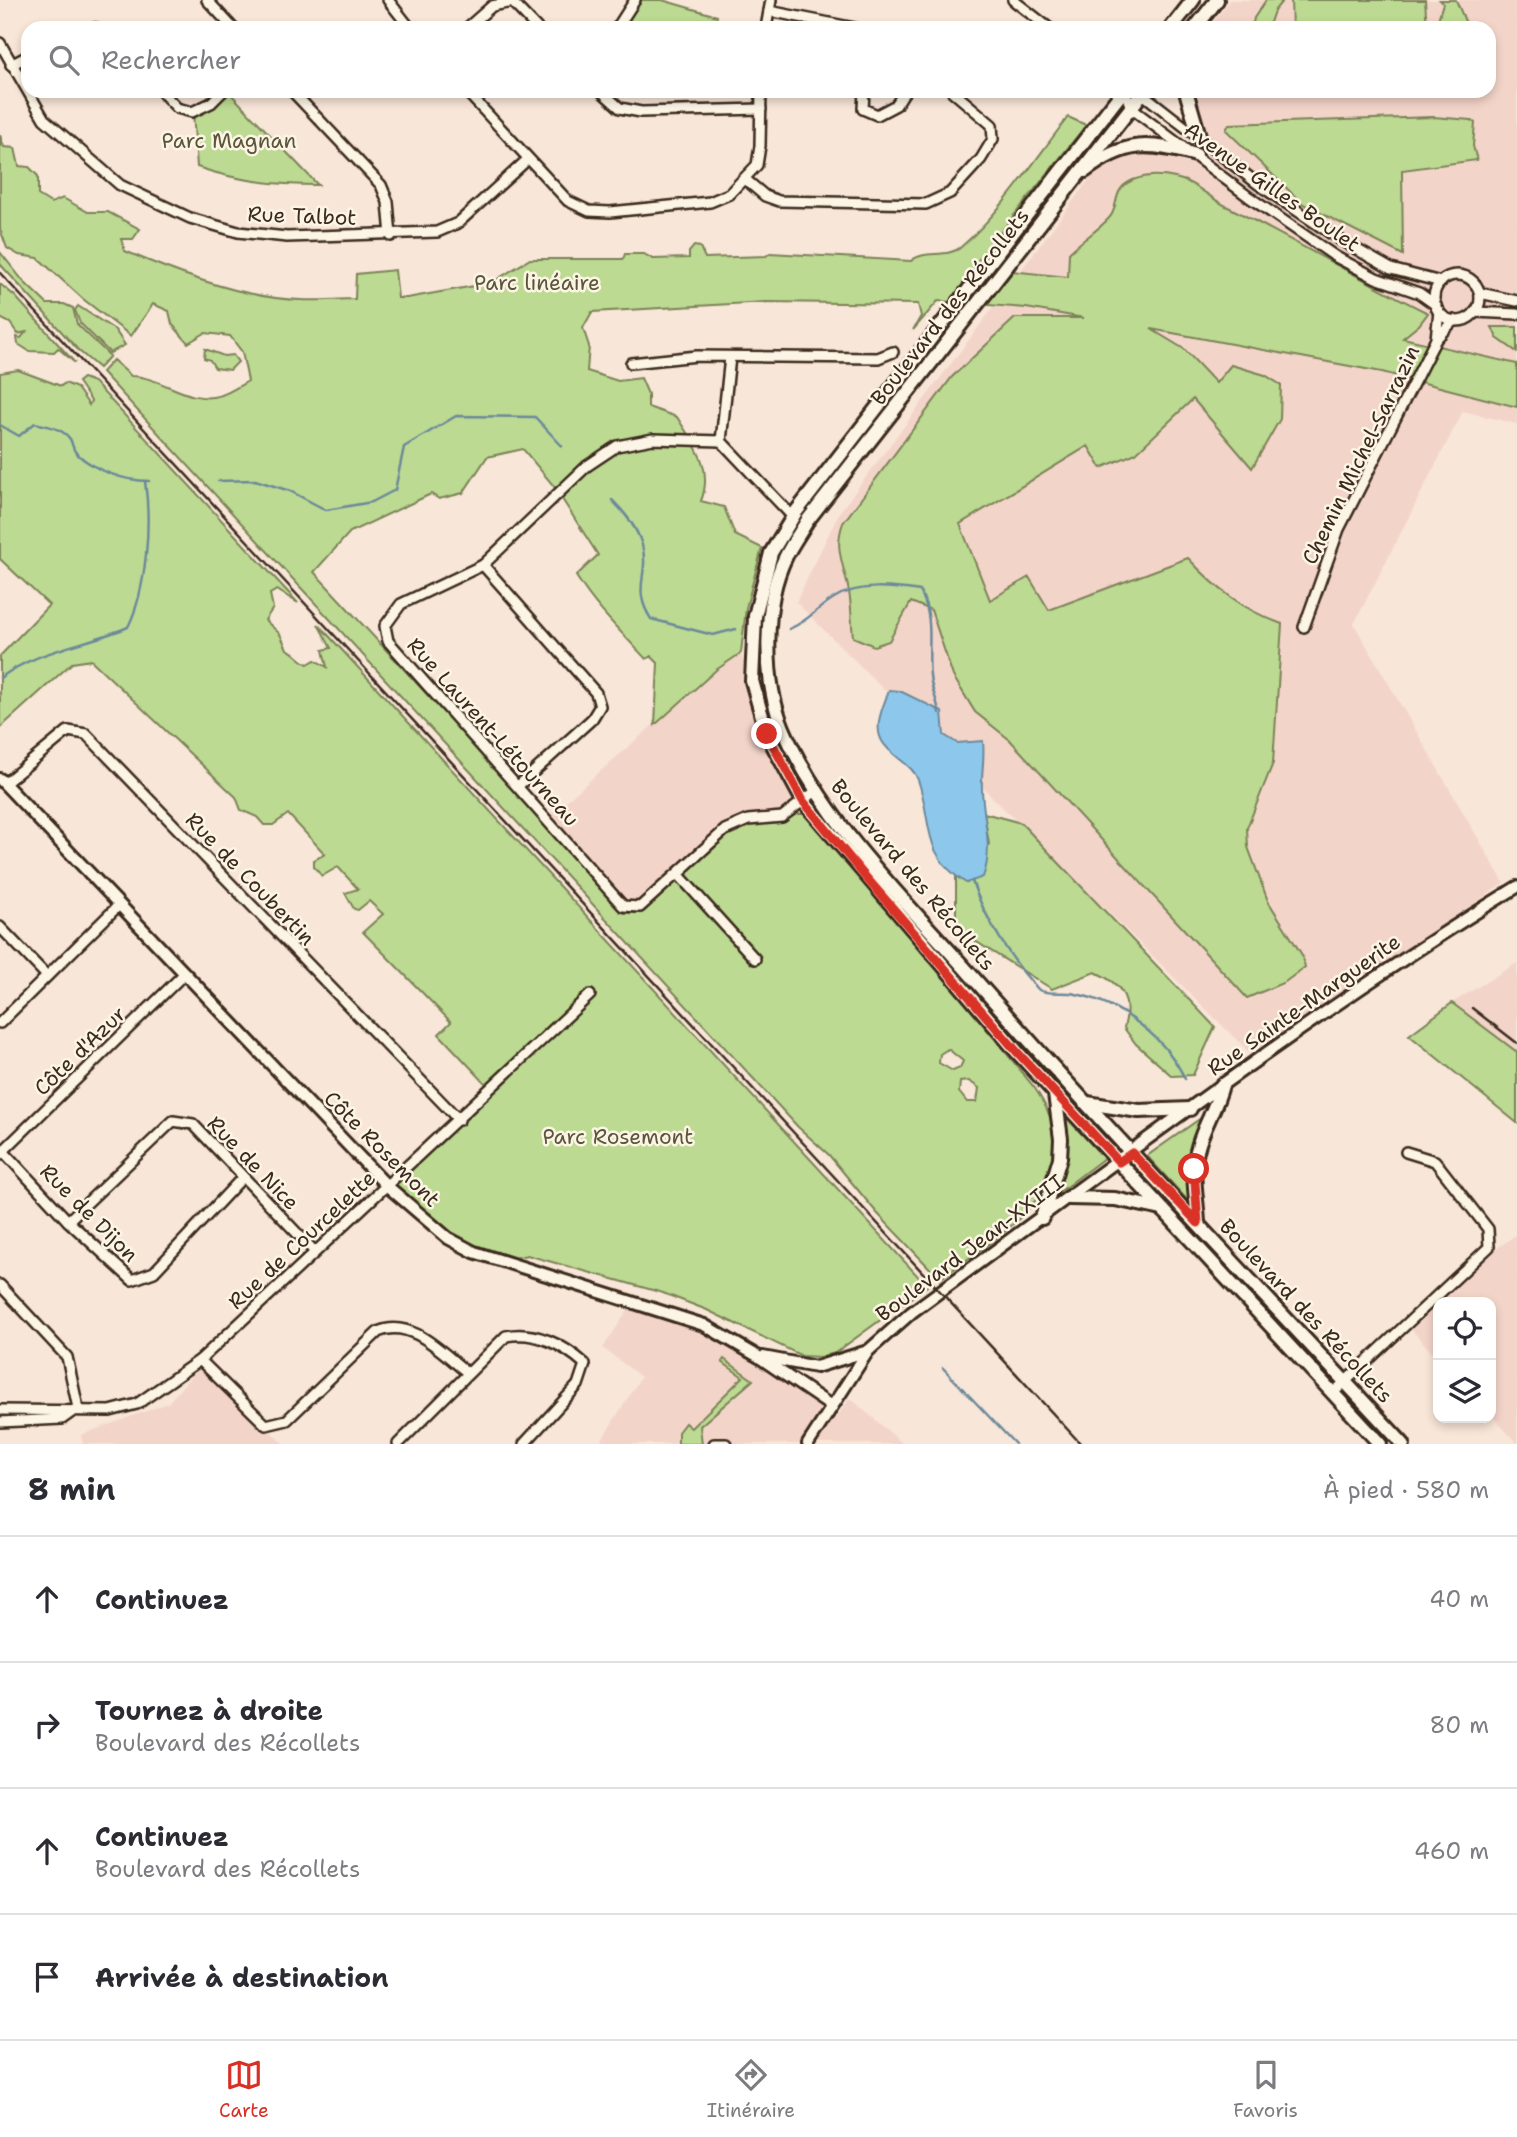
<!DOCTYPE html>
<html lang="fr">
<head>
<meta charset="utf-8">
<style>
  :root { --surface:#fff; --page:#f7f7f7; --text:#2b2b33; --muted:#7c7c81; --line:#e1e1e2; --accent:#d93025 }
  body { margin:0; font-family:"Shantell Sans",sans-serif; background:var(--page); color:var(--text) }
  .controls { position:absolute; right:21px; bottom:21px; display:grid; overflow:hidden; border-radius:14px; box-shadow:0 4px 10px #0003 }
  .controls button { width:63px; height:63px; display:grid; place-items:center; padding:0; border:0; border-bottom:2px solid var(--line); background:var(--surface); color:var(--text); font:35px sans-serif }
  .stop { position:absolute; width:21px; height:21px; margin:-16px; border:5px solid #d93025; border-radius:50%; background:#fff }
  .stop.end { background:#d93025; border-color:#fff; box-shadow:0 2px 7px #0008 }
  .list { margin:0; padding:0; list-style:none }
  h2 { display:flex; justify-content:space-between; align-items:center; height:91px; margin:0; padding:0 28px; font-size:30px }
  h2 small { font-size:23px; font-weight:400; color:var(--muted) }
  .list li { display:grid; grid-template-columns:46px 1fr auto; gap:21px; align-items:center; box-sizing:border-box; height:126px; padding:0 28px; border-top:2px solid var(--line) }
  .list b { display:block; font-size:26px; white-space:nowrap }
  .list p { margin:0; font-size:23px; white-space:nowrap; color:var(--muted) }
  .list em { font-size:23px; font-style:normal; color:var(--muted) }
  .icon { flex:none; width:38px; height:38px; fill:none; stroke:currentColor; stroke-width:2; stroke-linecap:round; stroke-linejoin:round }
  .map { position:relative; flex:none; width:1517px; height:1444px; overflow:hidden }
  .search { position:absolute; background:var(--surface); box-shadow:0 4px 10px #0003; left:21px; right:21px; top:21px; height:77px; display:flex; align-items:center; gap:18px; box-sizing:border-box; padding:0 24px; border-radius:21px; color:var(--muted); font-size:26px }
  .sheet { height:595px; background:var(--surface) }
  nav { display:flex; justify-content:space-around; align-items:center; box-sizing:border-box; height:98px; border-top:2px solid var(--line); background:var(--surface); font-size:19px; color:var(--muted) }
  nav a { display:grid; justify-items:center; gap:4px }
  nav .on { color:var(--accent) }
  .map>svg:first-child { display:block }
  .built { fill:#f3d4c9 }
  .green { fill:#bcda92; stroke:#7c8258; stroke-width:2; fill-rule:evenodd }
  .water { fill:#8dc8ec; stroke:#6c899a; stroke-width:2 }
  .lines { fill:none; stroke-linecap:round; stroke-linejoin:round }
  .stream { stroke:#6c899a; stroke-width:2.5 }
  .minor-casing { stroke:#3b2a1e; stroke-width:14 }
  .tertiary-casing { stroke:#3b2a1e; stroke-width:16 }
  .secondary-casing { stroke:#3b2a1e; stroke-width:18 }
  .minor { stroke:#fcf5e5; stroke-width:9 }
  .tertiary { stroke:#fcf5e5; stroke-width:10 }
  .secondary { stroke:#fcf5e5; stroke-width:12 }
  .rail { stroke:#3b2a1e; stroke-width:2.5 }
  .route { stroke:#d93025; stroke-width:9 }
  .labels { text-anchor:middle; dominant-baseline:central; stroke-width:5; stroke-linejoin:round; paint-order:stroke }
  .park-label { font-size:21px; fill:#5b563b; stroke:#fcf5e5 }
  .street-label { font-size:21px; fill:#3b2a1e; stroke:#fcf5e5 }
</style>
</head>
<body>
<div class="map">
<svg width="1517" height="1444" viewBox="0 0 1517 1444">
  <rect width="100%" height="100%" fill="#f8e6d8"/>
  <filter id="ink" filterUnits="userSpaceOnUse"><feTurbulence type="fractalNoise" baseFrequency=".0143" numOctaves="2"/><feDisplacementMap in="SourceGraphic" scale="14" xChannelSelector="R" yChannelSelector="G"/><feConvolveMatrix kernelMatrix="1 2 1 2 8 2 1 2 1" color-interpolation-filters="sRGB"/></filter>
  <g filter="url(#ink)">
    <g class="built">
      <path d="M1230 0H1517V424L1463 411 1354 624 1504 883 1252 1055 796 602 839 513 1097 169 1129 156 1152 155 1194 164 1210 137 1197 113 1193 91H1489V28H1208Z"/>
      <path d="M741 653 767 734 803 801 782 817 725 830 640 907 623 906 547 818 716 670Z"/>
      <path d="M1517 963V1052L1452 1003Z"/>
      <path d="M1517 1234V1443L1491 1415V1302H1440L1488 1255Z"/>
      <path d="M632 1304 700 1328 756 1362 836 1418 850 1398 903 1444H599L641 1377 603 1348Z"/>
      <path d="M1438 1304V1359L1412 1330Z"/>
      <path d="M200 1366 284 1444H83L81 1435 168 1403Z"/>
    </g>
    <g class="green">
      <path d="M636 0H662L717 16 714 28H627L623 24Z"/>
      <path d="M1266 0H1283L1274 11 1268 28H1252L1254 18Z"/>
      <path d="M1291 0H1425L1427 28H1292Z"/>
      <path d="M1440 0H1456L1468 28H1432V25L1437 23 1443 3Z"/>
      <path d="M225 91H228L318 185C275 185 238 181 197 167L193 113Z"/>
      <path d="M1068 117 1086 125 973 267 1068 277 1069 253C1079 242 1107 224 1112 214 1119 200 1113 189 1133 180 1146 175 1162 175 1175 178 1196 182 1208 197 1226 206 1294 240 1359 279 1428 313L1419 325 1403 338 1517 364V407L1382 372 1151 329 1184 349 1216 383 1231 365 1265 375 1281 385 1280 419 1252 468 1193 399 1136 453 1101 468 1088 446 960 524 990 600 1029 577 1049 610 1188 558C1216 588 1243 610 1282 624L1273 763 1247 828 1248 847 1268 901 1302 955 1305 967 1285 982 1247 998 1010 740 975 712 953 676 931 610 911 602 889 641 874 646 853 637C851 621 852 603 848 587 843 563 834 547 843 523L952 377 1015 318H1084L1026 308 938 301 913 330 921 316 918 304 766 302 592 312 583 328 589 346 587 371 618 381 641 378 648 394V407L677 417C694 445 714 467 701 501L724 507 735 535 762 548 746 608 741 653 716 670 655 725 658 663 651 656 646 659C621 632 595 607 576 576L598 555 553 485 523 449 487 457 463 493 439 499 431 494 350 532 314 572 542 819 624 913H642L727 834 747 824 778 823 797 814H810L1034 1087C1099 1181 1005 1231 940 1279L877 1213 829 1155 798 1127 102 372 113 360 131 376C160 376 189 404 218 396 228 394 239 386 248 381L242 352 230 336 205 333 188 343 172 324 169 311 153 304 131 336 83 299 38 258 19 255 7 248 0 229V135L4 147 15 148 19 166 29 167 38 176V195L51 203 63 198 88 212H108L140 229 133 239H121L125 251C176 273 246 299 301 300 319 301 337 299 355 299L356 274 395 270 398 298H407L491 283 530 259H623L625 254H644L653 259 689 258V252L694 246 700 247 705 258 766 256 770 253 911 261C924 249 947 259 961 247 1003 210 1034 161 1068 117ZM948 1049 963 1061 960 1068 953 1071 939 1063 940 1054ZM969 1081 979 1088 977 1102H967L959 1092 960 1082Z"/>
      <path d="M1433 117 1471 120 1475 123 1473 146 1477 160 1402 170 1403 255 1303 204 1226 130 1229 124Z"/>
      <path d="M0 252 24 282 47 304H64L73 308 77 324 110 356 99 368 79 351 0 264Z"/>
      <path d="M0 284 15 296 75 363 58 348 54 352 29 351 18 344 17 337 21 338 26 332 18 334 10 323 0 318Z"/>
      <path d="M78 306 115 330 125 345 110 353 80 323 75 310Z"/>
      <path d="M1492 327H1517V352L1497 338Z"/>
      <path d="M205 349 224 356 233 355 238 362 230 370 215 368 210 360 204 358Z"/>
      <path d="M18 370 61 386 65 383 77 388 89 405 91 401 78 382 83 378 94 382 298 603 277 590 270 594 273 608 265 620 280 634 287 649C296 653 299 660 308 664L315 660 327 667 323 650 331 648 318 624 927 1286 835 1353 820 1357 802 1356 707 1310 663 1293 527 1255 505 1260 450 1237 383 1183 487 1085 439 1034 451 1022 363 932 383 914 369 901 358 910 354 909 345 893 358 889 338 867 322 876 314 867V860L325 854 288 814 273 825H264L257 817 241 810 236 797 91 660 72 663 0 728V656L49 605 0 559V373Z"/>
      <path d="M984 813 1021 823 1215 1027 1193 1075 1172 1076 1136 1044 1124 1028C1132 998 1122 984 1095 972L1052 989 967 936 956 918V876L967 883 989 844Z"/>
      <path d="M1452 1003 1517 1052V1123L1409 1035Z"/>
      <path d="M1064 1115 1104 1158 1054 1196C1065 1168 1068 1145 1064 1115Z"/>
      <path d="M1201 1118 1189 1161 1190 1203 1147 1156Z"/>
      <path d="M724 1359 753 1380 700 1426 702 1444H678V1432L685 1423 691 1428 743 1377 722 1362Z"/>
    </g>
    <path class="water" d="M889 690 900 691 939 710 942 712 944 735 957 743 983 741C985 759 981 773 982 790 983 820 994 848 983 877L966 883C920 854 933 821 918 780 913 764 890 756 882 741 873 725 884 705 889 690Z"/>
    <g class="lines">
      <g class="stream">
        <path d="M0 425 19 436 35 423C46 426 63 428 70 439 73 444 72 449 77 454 96 471 124 481 149 481"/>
        <path d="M218 481 255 480 290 491 326 510 372 502 395 490 404 447 456 416 535 417 562 446"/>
        <path d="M612 500C625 513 637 527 642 545 650 575 631 588 651 619L713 635 736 629"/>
        <path d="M789 629C807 622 817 608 834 598 858 583 893 587 920 591 935 619 927 645 930 676 931 689 938 701 939 713"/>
        <path d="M0 678C37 650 86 645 128 627 147 589 151 523 145 481"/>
        <path d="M972 881C984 917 1013 963 1039 990 1048 995 1065 991 1076 994 1121 1003 1166 1038 1185 1079"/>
        <path d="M943 1368 1015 1444"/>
      </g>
      <defs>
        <g id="minor">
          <path d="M207 0 233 28"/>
          <path d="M388 0 410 28"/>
          <path d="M1013 0 1049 28"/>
          <path d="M769 11 855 28"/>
          <path d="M95 28H96"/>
          <path d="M467 28 492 6 512 2 537 28"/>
          <path d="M617 28 635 0"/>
          <path d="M766 28 771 0"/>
          <path d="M0 43 44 119 120 185 190 218 238 232 287 237 437 232 458 223 527 160"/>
          <path d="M11 65 28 56"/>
          <path d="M161 91 177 108 192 112 211 103 223 91"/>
          <path d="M292 91 381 185 388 202 391 236"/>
          <path d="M466 91 568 201 589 211 610 212 710 202 729 194 757 165 760 146 761 91"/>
          <path d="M601 91 620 108 641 112 761 109"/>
          <path d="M864 91 863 109 877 115 896 105 905 91"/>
          <path d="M1125 91 1131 108 1249 197 1336 257 1376 278 1419 293 1436 305"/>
          <path d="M1139 91 1258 184 1342 241 1391 269 1441 282"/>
          <path d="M746 180 765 196 779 201 926 204 950 193 981 159 993 139 992 125 952 91"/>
          <circle cx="1457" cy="298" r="23"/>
          <path d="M1480 293 1517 301"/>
          <path d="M1439 311 1436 339 1454 320"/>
          <path d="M1475 312 1517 314"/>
          <path d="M631 363 697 356 878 358 893 352"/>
          <path d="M721 441 730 357"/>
          <path d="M793 517 721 441 653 439 617 446 587 466 483 565 401 604 385 626 388 641 623 906 640 907 725 830 748 820 782 817 816 791"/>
          <path d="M483 565 596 693 600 706 592 719 518 786"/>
          <path d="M1304 627 1339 529 1436 339"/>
          <path d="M4 784 68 731 86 734 459 1120"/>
          <path d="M683 870 678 874 755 959"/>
          <path d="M0 927 47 976"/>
          <path d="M0 1023 119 905"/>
          <path d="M3 1151 68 1221 132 1280 154 1272 242 1178"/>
          <path d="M0 1154 185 973"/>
          <path d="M68 1221 173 1121 193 1124 315 1252"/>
          <path d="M0 1285 67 1357 78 1408"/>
          <path d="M200 1360 266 1425 287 1420 378 1332C411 1317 442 1353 468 1373"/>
          <path d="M1333 1393 1489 1247 1488 1229 1435 1161 1406 1152"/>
          <path d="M0 1410 110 1411 137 1404 200 1360 590 995"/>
          <path d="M0 1422 62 1419 76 1409"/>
          <path d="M398 1444 506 1336C535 1330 564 1345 585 1364L578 1385 524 1444"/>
          <path d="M714 1444H726"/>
        </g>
        <g id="tertiary">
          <path d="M0 779 386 1185 448 1238 474 1252 704 1325 759 1357 831 1406"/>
          <path d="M763 1357 816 1367 868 1351"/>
          <path d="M808 1444 868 1351 912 1312C1111 1166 1307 1016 1517 887"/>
        </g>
        <g id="secondary">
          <path d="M1171 28 1193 0"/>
          <path d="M1195 28 1217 0"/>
          <path d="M1123 91 796 512 771 553 755 616 752 681 767 734 803 801 1018 1053 1380 1444"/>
          <path d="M1144 91 807 521C800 533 792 544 786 556 763 602 763 681 783 728 823 822 903 898 970 974 1111 1134 1258 1288 1403 1444"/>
          <path d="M1186 91 1200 139"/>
          <path d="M1085 171C1125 140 1149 142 1196 155"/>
          <path d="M1087 1103 1139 1111 1190 1109"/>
          <path d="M1069 1198 1115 1199 1162 1209"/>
          <path d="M1042 1218 1060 1158 1061 1139 1055 1094"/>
          <path d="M1198 1223C1197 1199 1191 1175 1197 1151 1202 1128 1216 1109 1222 1085"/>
        </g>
      </defs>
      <use href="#minor" class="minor-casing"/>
      <use href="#tertiary" class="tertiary-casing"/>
      <use href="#secondary" class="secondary-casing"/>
      <use href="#minor" class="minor"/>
      <use href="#tertiary" class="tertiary"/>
      <use href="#secondary" class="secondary"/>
      <g class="rail">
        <path d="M0 273 1081 1444"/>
        <path d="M1472 1008 1517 1043"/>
      </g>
    </g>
  </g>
  <g class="lines" filter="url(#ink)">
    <path class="route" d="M767 734 803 801 863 874 1018 1053 1119 1162 1132 1153 1198 1223 1194 1169"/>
  </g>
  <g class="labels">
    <g class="park-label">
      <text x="229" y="141">Parc Magnan</text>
      <text x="537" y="283">Parc linéaire</text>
      <text x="618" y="1137">Parc Rosemont</text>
    </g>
    <g class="street-label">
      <text transform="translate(1272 187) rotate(35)">Avenue Gilles Boulet</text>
      <text transform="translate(302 216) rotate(2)">Rue Talbot</text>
      <text transform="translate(950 307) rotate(-52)">Boulevard des Récollets</text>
      <text transform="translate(1361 455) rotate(-64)">Chemin Michel-Sarrazin</text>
      <text transform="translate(493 732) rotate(48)">Rue Laurent-Létourneau</text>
      <text transform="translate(913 875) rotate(50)">Boulevard des Récollets</text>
      <text transform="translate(250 879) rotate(46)">Rue de Coubertin</text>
      <text transform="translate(1304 1005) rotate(-35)">Rue Sainte-Marguerite</text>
      <text transform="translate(80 1051) rotate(-44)">Côte d'Azur</text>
      <text transform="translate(382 1149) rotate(45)">Côte Rosemont</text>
      <text transform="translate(253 1163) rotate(46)">Rue de Nice</text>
      <text transform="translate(89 1213) rotate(45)">Rue de Dijon</text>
      <text transform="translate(302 1240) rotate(-43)">Rue de Courcelette</text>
      <text transform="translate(970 1248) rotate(-37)">Boulevard Jean-XXIII</text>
      <text transform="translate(1306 1311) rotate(47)">Boulevard des Récollets</text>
    </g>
  </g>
</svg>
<div class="controls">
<button><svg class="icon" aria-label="locate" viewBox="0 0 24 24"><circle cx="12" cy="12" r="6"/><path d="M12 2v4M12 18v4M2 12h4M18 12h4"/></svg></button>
<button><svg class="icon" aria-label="layers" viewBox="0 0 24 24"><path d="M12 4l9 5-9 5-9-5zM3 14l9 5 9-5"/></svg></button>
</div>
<div class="stop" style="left:1194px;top:1169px"></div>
<div class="stop end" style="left:767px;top:734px"></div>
<div class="search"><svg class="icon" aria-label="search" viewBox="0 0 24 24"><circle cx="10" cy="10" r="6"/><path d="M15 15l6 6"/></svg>Rechercher</div>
</div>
<section class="sheet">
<h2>8 min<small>À pied · 580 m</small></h2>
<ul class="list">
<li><svg class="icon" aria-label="ahead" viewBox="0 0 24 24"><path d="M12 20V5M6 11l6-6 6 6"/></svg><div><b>Continuez</b></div><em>40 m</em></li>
<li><svg class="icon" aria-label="right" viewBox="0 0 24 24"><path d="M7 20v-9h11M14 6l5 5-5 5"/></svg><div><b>Tournez à droite</b><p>Boulevard des Récollets</p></div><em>80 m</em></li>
<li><svg class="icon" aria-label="ahead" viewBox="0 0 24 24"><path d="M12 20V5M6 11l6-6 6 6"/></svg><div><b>Continuez</b><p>Boulevard des Récollets</p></div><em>460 m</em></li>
<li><svg class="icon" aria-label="arrive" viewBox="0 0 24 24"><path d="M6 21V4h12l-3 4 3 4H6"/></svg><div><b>Arrivée à destination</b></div></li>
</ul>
</section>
<nav>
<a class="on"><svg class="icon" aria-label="map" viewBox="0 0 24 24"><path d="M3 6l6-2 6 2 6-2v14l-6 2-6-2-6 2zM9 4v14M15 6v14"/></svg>Carte</a>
<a><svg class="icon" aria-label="directions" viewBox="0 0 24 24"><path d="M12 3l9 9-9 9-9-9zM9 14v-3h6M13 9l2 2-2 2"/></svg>Itinéraire</a>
<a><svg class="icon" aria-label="saved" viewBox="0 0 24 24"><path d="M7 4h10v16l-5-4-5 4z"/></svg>Favoris</a>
</nav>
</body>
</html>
